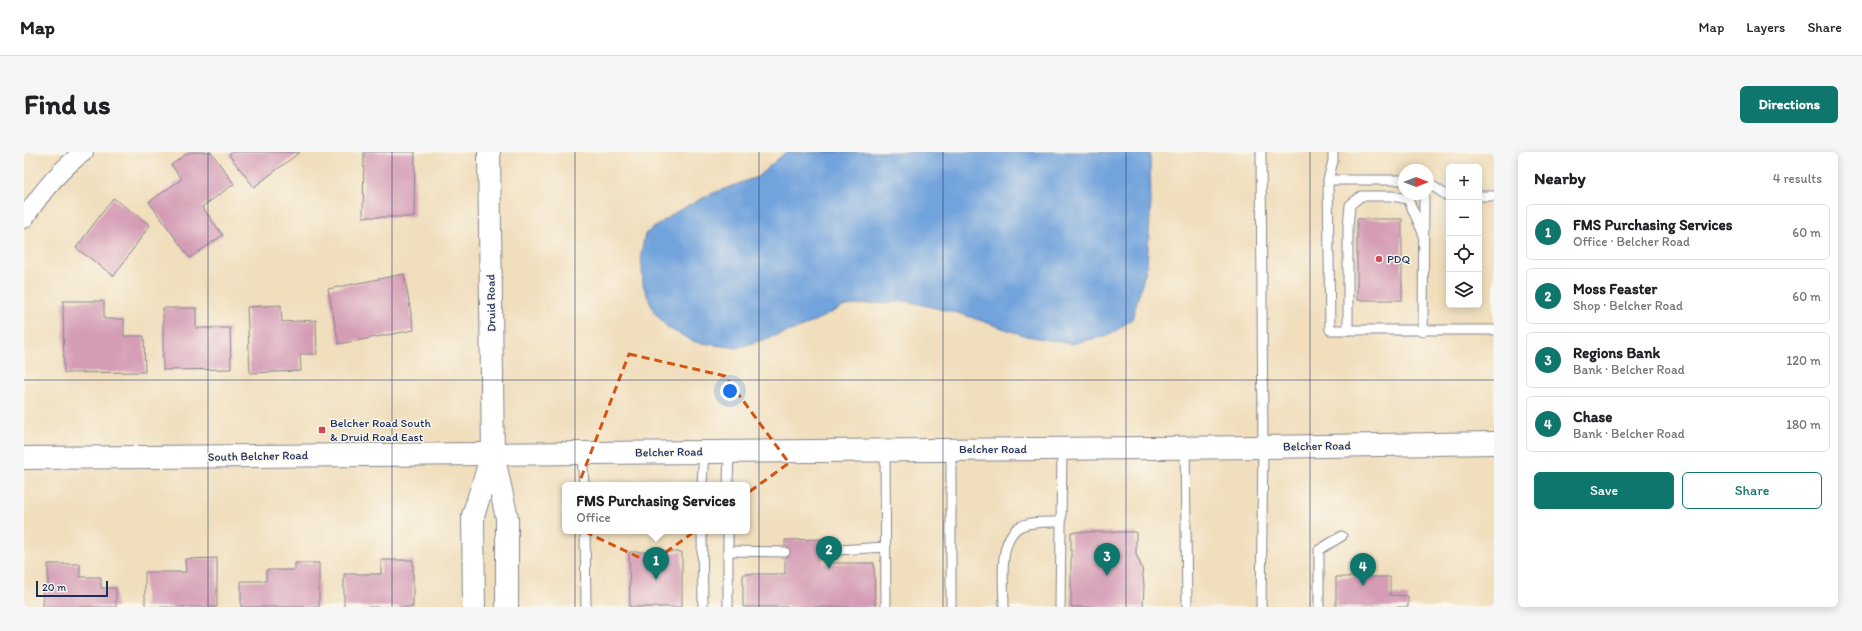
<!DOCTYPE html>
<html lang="en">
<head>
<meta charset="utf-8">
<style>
  :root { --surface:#fff; --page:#f6f6f6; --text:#202124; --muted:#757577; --line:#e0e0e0; --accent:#0f766e }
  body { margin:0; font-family:Itim,sans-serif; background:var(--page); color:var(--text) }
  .controls { position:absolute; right:12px; top:12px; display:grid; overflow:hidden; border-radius:6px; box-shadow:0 2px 10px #0003 }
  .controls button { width:36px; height:36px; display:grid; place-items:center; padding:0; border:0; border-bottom:1px solid var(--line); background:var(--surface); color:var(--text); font:20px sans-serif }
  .compass { position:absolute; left:1374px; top:12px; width:36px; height:36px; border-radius:50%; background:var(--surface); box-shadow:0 2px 10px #0003; rotate:90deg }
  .scale { position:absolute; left:12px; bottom:10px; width:72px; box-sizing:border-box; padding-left:4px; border:2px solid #1b2f5e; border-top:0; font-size:11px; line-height:14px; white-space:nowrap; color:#1b2f5e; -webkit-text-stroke:3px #fbf7ec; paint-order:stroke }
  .you { position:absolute; left:706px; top:239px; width:14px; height:14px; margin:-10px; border:3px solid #fff; border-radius:50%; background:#1a73e8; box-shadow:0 0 0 6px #1a73e833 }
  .badge { display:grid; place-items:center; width:26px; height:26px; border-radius:50%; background:var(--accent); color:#fff; font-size:13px; font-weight:700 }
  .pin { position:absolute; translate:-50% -33px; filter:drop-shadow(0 1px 2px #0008) }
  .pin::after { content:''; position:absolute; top:21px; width:14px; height:12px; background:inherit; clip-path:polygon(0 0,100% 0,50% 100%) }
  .popup { position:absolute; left:538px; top:330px; width:188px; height:52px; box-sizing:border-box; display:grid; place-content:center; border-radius:6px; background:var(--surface); filter:drop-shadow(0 1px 3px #0005); font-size:13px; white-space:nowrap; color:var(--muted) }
  .popup b { font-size:15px; color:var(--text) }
  .popup::after { content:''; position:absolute; left:50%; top:100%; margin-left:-8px; border:8px solid transparent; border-top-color:var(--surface) }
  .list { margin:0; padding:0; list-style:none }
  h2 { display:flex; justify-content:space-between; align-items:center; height:52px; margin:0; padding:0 16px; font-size:17px }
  h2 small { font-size:13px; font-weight:400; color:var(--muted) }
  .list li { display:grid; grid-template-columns:26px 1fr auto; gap:12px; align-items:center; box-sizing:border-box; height:56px; margin:0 8px 8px; padding:0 8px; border:1px solid var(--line); border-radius:6px }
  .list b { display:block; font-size:15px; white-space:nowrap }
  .list p { margin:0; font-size:13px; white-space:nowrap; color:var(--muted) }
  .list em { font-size:13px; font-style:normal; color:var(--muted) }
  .actions { display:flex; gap:8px; padding:12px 16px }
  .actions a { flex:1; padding:9px 0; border:1px solid var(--accent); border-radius:6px; text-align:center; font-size:14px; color:var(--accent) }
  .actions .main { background:var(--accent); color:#fff }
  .icon { flex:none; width:22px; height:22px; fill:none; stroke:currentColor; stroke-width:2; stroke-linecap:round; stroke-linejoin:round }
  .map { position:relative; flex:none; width:1470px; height:455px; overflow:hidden; border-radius:6px }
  header { display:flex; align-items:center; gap:24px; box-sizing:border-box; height:56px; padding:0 20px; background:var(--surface); border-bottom:1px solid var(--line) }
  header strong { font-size:19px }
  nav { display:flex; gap:22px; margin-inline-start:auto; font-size:14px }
  .intro { display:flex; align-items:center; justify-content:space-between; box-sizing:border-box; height:96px; padding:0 24px }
  h1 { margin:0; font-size:28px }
  .button { padding:10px 18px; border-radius:6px; background:var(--accent); color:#fff; font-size:14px; font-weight:700 }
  main { display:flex; gap:24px; padding:0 24px }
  aside { flex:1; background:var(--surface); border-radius:6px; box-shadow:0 2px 10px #0003 }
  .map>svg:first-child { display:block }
  .water { fill:#71a3dc; stroke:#46699d }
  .building { fill:#d49cb5 }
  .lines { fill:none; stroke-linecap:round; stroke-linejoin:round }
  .lane-casing { stroke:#86868d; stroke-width:11 }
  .street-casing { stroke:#86868d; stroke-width:20 }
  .secondary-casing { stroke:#86868d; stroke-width:24 }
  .lane { stroke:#fff; stroke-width:9 }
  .street { stroke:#fff; stroke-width:18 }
  .secondary { stroke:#fff; stroke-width:22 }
  .marked { fill:none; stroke:#d45514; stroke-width:3; stroke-dasharray:8 5; stroke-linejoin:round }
  .grid { fill:none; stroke:#1b2f5e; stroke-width:1; stroke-opacity:0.55 }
  .poi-dot { fill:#d1495b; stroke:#fbf7ec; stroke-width:1.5 }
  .labels { text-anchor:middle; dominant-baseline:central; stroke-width:3; stroke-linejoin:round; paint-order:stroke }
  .poi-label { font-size:12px; fill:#1b2f5e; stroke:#fbf7ec; text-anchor:start }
  .street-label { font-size:12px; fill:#1b2f5e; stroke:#fbf7ec }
</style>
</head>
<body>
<header>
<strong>Map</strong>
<nav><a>Map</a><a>Layers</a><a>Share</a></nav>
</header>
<div class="intro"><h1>Find us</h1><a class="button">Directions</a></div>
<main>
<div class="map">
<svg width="1470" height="455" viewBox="0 0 1470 455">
  <rect width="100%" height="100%" fill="#fbf7ec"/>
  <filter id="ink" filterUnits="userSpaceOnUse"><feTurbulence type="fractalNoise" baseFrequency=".025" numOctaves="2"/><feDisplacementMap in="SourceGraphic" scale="8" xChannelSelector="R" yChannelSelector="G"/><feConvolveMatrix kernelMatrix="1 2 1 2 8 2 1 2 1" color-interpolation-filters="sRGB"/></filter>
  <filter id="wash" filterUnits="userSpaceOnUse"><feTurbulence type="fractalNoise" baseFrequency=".012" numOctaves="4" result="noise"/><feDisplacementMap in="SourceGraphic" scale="16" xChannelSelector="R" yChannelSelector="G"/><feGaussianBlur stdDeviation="0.9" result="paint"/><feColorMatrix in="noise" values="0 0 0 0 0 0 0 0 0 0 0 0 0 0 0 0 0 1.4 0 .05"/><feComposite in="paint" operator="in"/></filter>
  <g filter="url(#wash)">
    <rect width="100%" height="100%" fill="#f0debc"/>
    <path class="water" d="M762 0H1126L1127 50 1123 114 1108 167 1086 183 1046 192 1002 184 937 162 882 149 821 154 776 176 713 196 671 190 644 176 630 160 619 133 617 101 621 82 652 60 689 41 733 25Z"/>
    <g id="blocks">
      <g class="building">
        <path d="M165 0H187L210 32 178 55 199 83 166 106 125 50 158 27 147 13Z"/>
        <path d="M208 0H276L230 35 205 3Z"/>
        <path d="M340 0H391L390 65H339Z"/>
        <path d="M89 46 126 73 90 124 52 96Z"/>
        <rect x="1333" y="67" width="45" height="81"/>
        <path d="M380 122 390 178 315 192 304 137Z"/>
        <path d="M39 149H80V167H100V184H120L121 220 40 221Z"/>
        <path d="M257 153 258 170 292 168 293 202H276L277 219 226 221 223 155Z"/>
        <path d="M139 156H172V176H206L207 217 139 218Z"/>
        <path d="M1047 380H1112V402L1118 416 1120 433 1119 455H1047Z"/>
        <path d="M799 387V411H850L851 455H719V422H761V388Z"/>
        <path d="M605 400H658V455H606Z"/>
        <path d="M193 406V455H121V420H162L161 407Z"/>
        <path d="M357 408H389V455H320V422H357Z"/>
        <path d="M271 411H295V455H217V429H242V418H271Z"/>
        <path d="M24 412H56V425H77V436H92V455H19V437H24Z"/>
        <path d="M1312 425H1366V443L1384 444V455H1312Z"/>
      </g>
    </g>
  </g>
  <g filter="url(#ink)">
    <use href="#blocks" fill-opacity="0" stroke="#86868d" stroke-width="1"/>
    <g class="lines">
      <defs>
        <g id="lane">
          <path d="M1237 0 1239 295 1237 455"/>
          <path d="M1304 28 1309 9V0"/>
          <path d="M1380 28H1304L1306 178H1470"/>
          <path d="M1404 31 1425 45"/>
          <path d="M1455 44H1470"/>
          <path d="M1324 178V75L1326 53 1337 44H1368L1384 47 1399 81"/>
          <path d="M1399 179 1400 42"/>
          <path d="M1161 296 1163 455"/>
          <path d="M861 298 862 455"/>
          <path d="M927 298V455"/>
          <path d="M558 301 560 333"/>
          <path d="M678 333 680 299"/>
          <path d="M704 333 705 299"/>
          <path d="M561 379 562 455"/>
          <path d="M678 379 679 455"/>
          <path d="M704 379V455"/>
          <path d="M704 399 761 400"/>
          <path d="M799 399 861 395"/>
          <path d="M980 455C980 433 973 386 997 374 1009 369 1025 370 1037 370"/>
          <path d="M1036 455 1038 297"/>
          <path d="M1295 455V398L1318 384"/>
        </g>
        <path id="street" d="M0 67C16 42 36 17 60 0"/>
        <g id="secondary">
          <path d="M465 0 469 302 483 366V455"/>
          <path d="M0 306 1239 295 1470 291"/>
          <path d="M450 455 449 364 468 303"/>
        </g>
      </defs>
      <use href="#lane" class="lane-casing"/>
      <use href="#street" class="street-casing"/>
      <use href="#secondary" class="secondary-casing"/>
      <use href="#lane" class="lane"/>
      <use href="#street" class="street"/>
      <use href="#secondary" class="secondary"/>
    </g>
  </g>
  <path class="marked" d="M605 202 701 224 765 311 627 411 540 370Z"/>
  <path class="grid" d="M184 0V455M368 0V455M551 0V455M735 0V455M919 0V455M1102 0V455M1286 0V455M0 228H1470"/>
  <g class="poi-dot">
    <circle cx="1355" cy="107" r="4"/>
    <rect x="294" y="274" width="8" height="8" rx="2"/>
  </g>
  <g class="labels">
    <g class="poi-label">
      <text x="1363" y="107">PDQ</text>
      <text x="306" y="271">Belcher Road South<tspan x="306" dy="14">&amp; Druid Road East</tspan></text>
    </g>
    <g class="street-label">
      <text transform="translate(467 151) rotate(-91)">Druid Road</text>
      <text transform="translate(1293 294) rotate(-1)">Belcher Road</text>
      <text x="969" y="297">Belcher Road</text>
      <text transform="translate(645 300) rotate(-1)">Belcher Road</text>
      <text transform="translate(234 304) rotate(-1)">South Belcher Road</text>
    </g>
  </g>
</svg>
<div class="controls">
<button>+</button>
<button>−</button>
<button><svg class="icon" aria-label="locate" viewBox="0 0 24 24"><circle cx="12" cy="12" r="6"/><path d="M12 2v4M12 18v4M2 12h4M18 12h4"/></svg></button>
<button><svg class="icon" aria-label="layers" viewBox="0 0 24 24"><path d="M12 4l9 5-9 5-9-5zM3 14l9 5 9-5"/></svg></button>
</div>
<svg class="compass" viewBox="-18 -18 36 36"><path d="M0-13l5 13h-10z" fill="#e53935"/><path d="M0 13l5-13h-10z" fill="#757577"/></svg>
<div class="scale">20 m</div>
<div class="you"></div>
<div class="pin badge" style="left:632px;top:428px">1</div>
<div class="popup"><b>FMS Purchasing Services</b>Office</div>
<div class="pin badge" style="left:805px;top:417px">2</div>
<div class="pin badge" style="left:1083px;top:424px">3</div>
<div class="pin badge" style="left:1339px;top:434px">4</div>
</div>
<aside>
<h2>Nearby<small>4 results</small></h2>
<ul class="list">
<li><span class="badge">1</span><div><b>FMS Purchasing Services</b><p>Office · Belcher Road</p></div><em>60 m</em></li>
<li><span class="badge">2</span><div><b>Moss Feaster</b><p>Shop · Belcher Road</p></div><em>60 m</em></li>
<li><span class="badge">3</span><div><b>Regions Bank</b><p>Bank · Belcher Road</p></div><em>120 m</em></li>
<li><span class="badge">4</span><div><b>Chase</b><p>Bank · Belcher Road</p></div><em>180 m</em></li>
</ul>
<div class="actions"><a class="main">Save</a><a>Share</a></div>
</aside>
</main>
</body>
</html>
